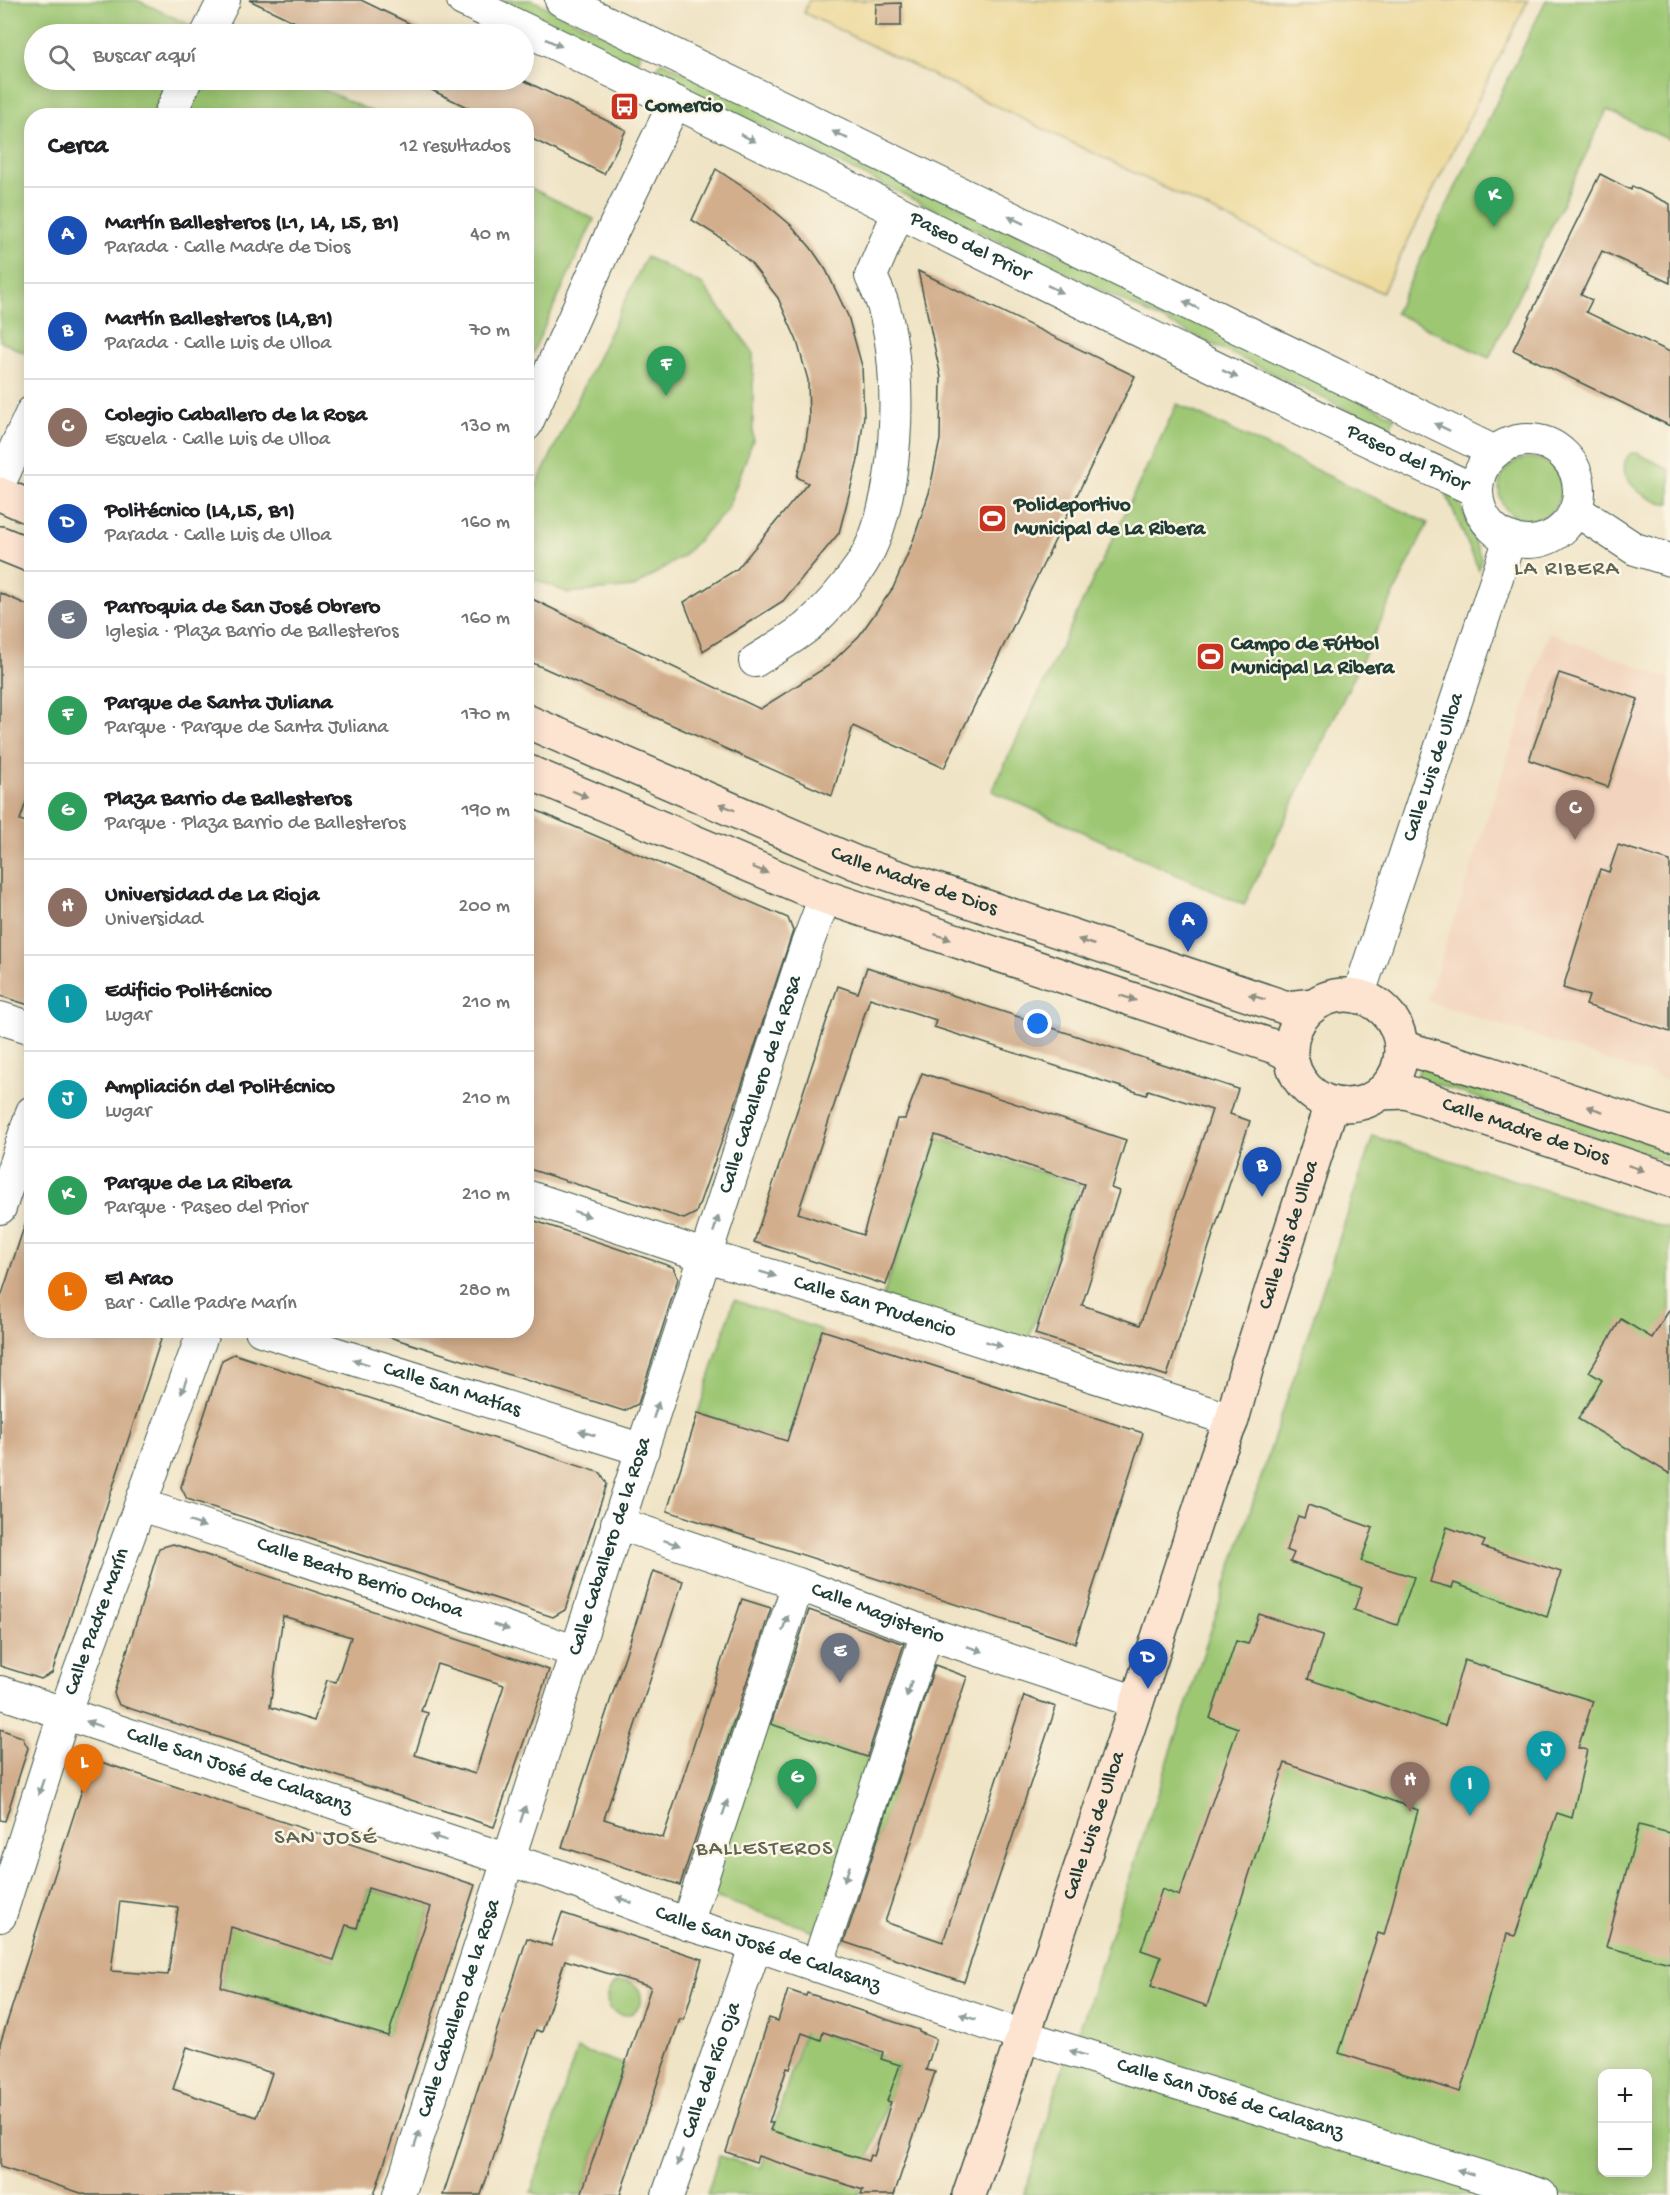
<!DOCTYPE html>
<html lang="es">
<head>
<meta charset="utf-8">
<style>
  :root { --surface:#fff; --page:#f6f6f6; --text:#202124; --muted:#757577; --line:#e0e0e0; --accent:#d93025 }
  body { margin:0; font-family:"Gochi Hand",sans-serif; background:var(--page); color:var(--text) }
  .controls { position:absolute; right:18px; bottom:18px; display:grid; overflow:hidden; border-radius:12px; box-shadow:0 3px 15px #0003 }
  .controls button { width:54px; height:54px; display:grid; place-items:center; padding:0; border:0; border-bottom:2px solid var(--line); background:var(--surface); color:var(--text); font:30px sans-serif }
  .you { position:absolute; left:1038px; top:1024px; width:21px; height:21px; margin:-15px; border:4px solid #fff; border-radius:50%; background:#1a73e8; box-shadow:0 0 0 9px #1a73e833 }
  .badge { display:grid; place-items:center; width:39px; height:39px; border-radius:50%; background:var(--accent); color:#fff; font-size:20px; font-weight:700 }
  .pin { position:absolute; translate:-50% -50px; filter:drop-shadow(0 2px 3px #0008) }
  .pin::after { content:''; position:absolute; top:32px; width:21px; height:18px; background:inherit; clip-path:polygon(0 0,100% 0,50% 100%) }
  .list { margin:0; padding:0; list-style:none }
  h2 { display:flex; justify-content:space-between; align-items:center; height:78px; margin:0; padding:0 24px; font-size:26px }
  h2 small { font-size:20px; font-weight:400; color:var(--muted) }
  .list li { display:grid; grid-template-columns:39px 1fr auto; gap:18px; align-items:center; box-sizing:border-box; height:96px; padding:0 24px; border-top:2px solid var(--line) }
  .list b { display:block; font-size:22px; white-space:nowrap }
  .list p { margin:0; font-size:20px; white-space:nowrap; color:var(--muted) }
  .list em { font-size:20px; font-style:normal; color:var(--muted) }
  .icon { flex:none; width:33px; height:33px; fill:none; stroke:currentColor; stroke-width:2; stroke-linecap:round; stroke-linejoin:round }
  .map { position:relative; flex:none; width:1670px; height:2195px; overflow:hidden }
  .search { position:absolute; background:var(--surface); box-shadow:0 3px 15px #0003; left:24px; top:24px; width:510px; height:66px; display:flex; align-items:center; gap:15px; box-sizing:border-box; padding:0 21px; border-radius:33px; color:var(--muted); font-size:22px }
  .panel { position:absolute; background:var(--surface); box-shadow:0 3px 15px #0003; left:24px; top:108px; width:510px; height:1230px; border-radius:24px }
  .map>svg:first-child { display:block }
  .built { fill:#f2d4be }
  .green { fill:#9dc773; stroke:#5e8254; stroke-width:1.5; fill-rule:evenodd }
  .sand { fill:#eeda9e; stroke:#868c69; stroke-width:1.5 }
  .building { fill:#d2ae8d; fill-rule:evenodd }
  .lines { fill:none; stroke-linecap:round; stroke-linejoin:round }
  .street-casing { stroke:#3e564a; stroke-width:34 }
  .secondary-casing { stroke:#3e564a; stroke-width:36 }
  .street { stroke:#fff; stroke-width:32 }
  .secondary { stroke:#fde4d1; stroke-width:33 }
  .oneway { fill:#8f9e9a }
  .oneway2 { fill:#8e9082 }
  .labels { text-anchor:middle; dominant-baseline:central; stroke-width:5; stroke-linejoin:round; paint-order:stroke }
  .poi-label { font-size:21px; font-weight:bold; fill:#1f3d34; stroke:#fcf5e5; text-anchor:start }
  .street-label { font-size:21px; fill:#1f3d34; stroke:#fcf5e5 }
  .neighbourhood-label { font-size:22px; letter-spacing:1.5px; fill:#5e6553; stroke:#fcf5e5 }
</style>
</head>
<body>
<div class="map">
<svg width="1670" height="2195" viewBox="0 0 1670 2195">
  <rect width="100%" height="100%" fill="#fcf5e5"/>
  <filter id="ink" filterUnits="userSpaceOnUse"><feTurbulence type="fractalNoise" baseFrequency=".0167" numOctaves="2"/><feDisplacementMap in="SourceGraphic" scale="12" xChannelSelector="R" yChannelSelector="G"/><feConvolveMatrix kernelMatrix="1 2 1 2 8 2 1 2 1" color-interpolation-filters="sRGB"/></filter>
  <filter id="wash" filterUnits="userSpaceOnUse"><feTurbulence type="fractalNoise" baseFrequency=".008" numOctaves="4" result="noise"/><feDisplacementMap in="SourceGraphic" scale="24" xChannelSelector="R" yChannelSelector="G"/><feGaussianBlur stdDeviation="1.35" result="paint"/><feColorMatrix in="noise" values="0 0 0 0 0 0 0 0 0 0 0 0 0 0 0 0 0 1.4 0 .05"/><feComposite in="paint" operator="in"/></filter>
  <g filter="url(#wash)">
    <rect width="100%" height="100%" fill="#f0e4c6"/>
    <path class="built" d="M1549 632 1670 679V1081L1427 1001Z"/>
    <g class="green">
      <path d="M0 0H137L209 34H34V80H303L379 115 32 116 31 356 0 341Z"/>
      <path d="M502 0H532L641 53 635 65Z"/>
      <path d="M1546 0H1670V140L1607 110 1489 358 1395 313Z"/>
      <path d="M661 61 1395 417 1389 430 655 74Z"/>
      <path d="M527 186 594 219 527 365Z"/>
      <path d="M646 257 703 285 753 352V440L727 510 683 556 634 587 568 593 527 576V505Z"/>
      <path d="M1177 404 1428 523 1244 905 992 791Z"/>
      <path d="M1631 453H1637L1670 470V503C1648 505 1608 474 1631 453Z"/>
      <circle cx="1530" cy="489" r="31"/>
      <path d="M1444 489 1455 496 1459 502 1481 558 1479 570Z"/>
      <path d="M1420 1066 1670 1149V1162L1417 1078Z"/>
      <path d="M1373 1136 1670 1229V2195H1024L1068 2050 1083 2020ZM1602 2074H1648V2172H1602Z"/>
      <path d="M937 1138 1080 1185 1024 1353 879 1308Z"/>
      <path d="M734 1300 822 1330 787 1441 698 1413Z"/>
      <path d="M740 1713 902 1769 843 1941 680 1885Z"/>
      <path d="M243 1846 316 1954 334 1960 346 1925 357 1928 368 1889 431 1907 388 2036 221 1987Z"/>
      <circle cx="624" cy="1998" r="17"/>
      <path d="M805 2028 900 2061 858 2195H707L719 2156 761 2168Z"/>
      <path d="M577 2049 624 2064 581 2195H541L531 2192Z"/>
    </g>
    <path class="sand" d="M809 0H1528L1382 293 804 13Z"/>
    <g id="blocks">
      <g class="building">
        <path d="M249 0H361L431 34H320Z"/>
        <path d="M901 3V26H875L876 4Z"/>
        <path d="M411 80H523L626 130 604 174 526 136V116H485Z"/>
        <path d="M716 169 758 197 792 226 811 248 826 270 848 316 862 366 864 416 858 460 839 533 783 601 703 651 684 602 737 569 808 483 797 477 805 448 809 419 808 380 797 341 778 298 750 262 724 240 692 220Z"/>
        <path d="M1600 174 1631 190 1632 186 1670 204V283L1602 251 1581 295 1592 300 1586 312 1670 352V426L1513 350Z"/>
        <path d="M918 271 1135 376 944 768 853 726 832 796 526 660V596L760 709 828 666 859 636 893 588 912 544 929 493 940 440 941 377Z"/>
        <path d="M0 593 32 607V784L20 820 32 824V1006L0 996Z"/>
        <path d="M1559 673 1638 699 1608 787 1529 760Z"/>
        <path d="M526 806 788 918 793 931 743 1082 696 1213 684 1219 526 1168Z"/>
        <path d="M1618 845 1670 861V1032L1586 1005 1589 996 1563 988 1600 869 1609 872Z"/>
        <path d="M867 967 1238 1089 1230 1114 1250 1121 1167 1376 1035 1334 1084 1184 935 1135 886 1285 754 1242 838 986 858 993ZM870 998 936 1020 934 1027 1146 1095 1148 1090 1212 1110 1140 1325 1082 1305 1119 1191 1111 1188 1126 1140 922 1073 905 1119H897L863 1235 798 1213Z"/>
        <path d="M27 1218 32 1219V1330H164L52 1673 41 1679 0 1666V1300Z"/>
        <path d="M526 1218 673 1267 678 1279 638 1404 624 1411 386 1336 387 1330H526Z"/>
        <path d="M1670 1309V1474L1578 1419 1602 1380 1589 1372 1621 1319 1652 1338Z"/>
        <path d="M822 1330 1143 1433 1075 1643 667 1511 698 1413 787 1441Z"/>
        <path d="M234 1354 601 1473 607 1484 565 1610 553 1617 187 1499 181 1487 222 1360Z"/>
        <path d="M1308 1505 1373 1528 1361 1561 1414 1577 1397 1625 1354 1610 1362 1588 1290 1562 1294 1553 1286 1550 1298 1516 1304 1518Z"/>
        <path d="M1447 1527 1485 1541 1482 1547 1561 1572 1547 1617 1454 1583 1452 1588 1430 1582Z"/>
        <path d="M173 1544 549 1670 494 1827 119 1705 114 1693 159 1548ZM283 1616 351 1637 336 1682 327 1680 314 1721 270 1707ZM437 1664 504 1685 475 1774 415 1755 428 1713 421 1711Z"/>
        <path d="M653 1571 683 1581 604 1819 663 1838 742 1599 771 1608 680 1885 562 1847Z"/>
        <path d="M809 1610 904 1644 867 1757 771 1724Z"/>
        <path d="M1259 1614 1323 1635 1308 1679 1445 1726 1464 1660 1593 1701 1578 1748 1587 1750 1572 1818 1557 1813 1515 1936 1507 1934 1476 2042 1460 2092 1339 2053 1378 1933 1384 1935 1418 1810 1285 1763 1207 2006 1151 1986 1161 1957 1141 1950 1162 1889 1179 1896 1238 1728 1210 1718 1236 1641 1248 1644Z"/>
        <path d="M935 1665 967 1677 885 1922 943 1942 1024 1696 1056 1707 964 1982 844 1942Z"/>
        <path d="M0 1729 22 1737 28 1748 5 1821 0 1820Z"/>
        <path d="M101 1762 475 1885 374 2195H87L0 2167V2044L89 1768ZM368 1888 431 1907 388 2036 221 1987 231 1927 334 1960 346 1925 357 1928ZM120 1901 178 1908 168 1975 111 1971ZM187 2047 272 2073 257 2117 173 2089Z"/>
        <path d="M1639 1825 1670 1833V1963L1606 1947Z"/>
        <path d="M562 1913 702 1959 684 2020 680 2019 661 2072 620 2195H581L651 1987 565 1960 542 2032 536 2030 481 2195H443L527 1938 551 1946Z"/>
        <path d="M788 1990 806 1996 807 1993 919 2030V2032L936 2039 926 2070 935 2072 894 2195H861L863 2190 758 2156 756 2162 726 2152 769 2018 778 2021ZM823 2032 883 2052 881 2059 900 2065 887 2101 891 2102 874 2156 870 2155 868 2161 770 2130 773 2123H769L787 2068 790 2069 802 2033 821 2040Z"/>
      </g>
    </g>
  </g>
  <g filter="url(#ink)">
    <use href="#blocks" fill-opacity="0" stroke="#3e564a" stroke-width="1.5"/>
    <g class="lines">
      <defs>
        <g id="street">
          <path id="s1" d="M463 0C803 160 1136 335 1477 491"/>
          <path d="M561 0 1495 452"/>
          <path d="M207 34 224 0"/>
          <path d="M169 116 186 80"/>
          <path d="M526 425 613 230 675 102"/>
          <circle cx="1528" cy="491" r="51"/>
          <path d="M0 482 32 412"/>
          <path d="M1576 510 1635 549 1670 560"/>
          <path d="M755 661C772 650 792 639 808 626 827 609 845 588 859 568 900 509 904 372 883 305 880 295 875 286 871 276L898 213"/>
          <path id="s2" d="M1358 997 1510 538"/>
          <path d="M0 1018 32 1028"/>
          <path id="s3" d="M526 1196 706 1256 879 1308 1222 1417"/>
          <path d="M0 1208 32 1112"/>
          <path id="s4" d="M261 1330 643 1450"/>
          <path id="s5" d="M142 1505 577 1652"/>
          <path id="s6" d="M617 1523 798 1584 927 1633 1137 1702"/>
          <path id="s7" d="M0 1692 462 1845 554 1874 687 1924 756 1945 1023 2036 1541 2195"/>
          <path id="s8" d="M0 1916 64 1714 204 1330"/>
          <path d="M687 1924 798 1584"/>
          <path d="M817 1966 927 1633"/>
          <path id="s9" d="M399 2195 806 947 825 897"/>
          <path id="s10" d="M668 2195 756 1945"/>
        </g>
        <g id="secondary">
          <path d="M0 494 32 508"/>
          <path d="M0 543 32 556"/>
          <path id="s11" d="M526 721 856 863 1287 1008 1314 1005"/>
          <path d="M526 771 825 897 1275 1047 1291 1055"/>
          <circle cx="1346" cy="1050" r="55"/>
          <path d="M1401 1047 1489 1073 1670 1134"/>
          <path id="s12" d="M1380 1093 1406 1092 1670 1180"/>
          <path id="s13" d="M969 2195 1137 1702 1217 1456 1232 1420 1247 1366 1332 1104"/>
        </g>
      </defs>
      <use href="#street" class="street-casing"/>
      <use href="#secondary" class="secondary-casing"/>
      <use href="#street" class="street"/>
      <use href="#secondary" class="secondary"/>
    </g>
    <defs><path id="oneway-solid" d="M-6-.8H1V-3.2L6.5 0L1 3.2V.8H-6Z" transform="scale(1.5)"/></defs>
    <g class="oneway">
      <use href="#oneway-solid" transform="translate(554 43) rotate(25)"/>
      <use href="#oneway-solid" transform="translate(840 135) rotate(-154)"/>
      <use href="#oneway-solid" transform="translate(748 138) rotate(26)"/>
      <use href="#oneway-solid" transform="translate(1016 220) rotate(-154)"/>
      <use href="#oneway-solid" transform="translate(1055 289) rotate(26)"/>
      <use href="#oneway-solid" transform="translate(1191 305) rotate(-154)"/>
      <use href="#oneway-solid" transform="translate(1230 374) rotate(26)"/>
      <use href="#oneway-solid" transform="translate(1442 427) rotate(-155)"/>
      <use href="#oneway-solid" transform="translate(582 1214) rotate(18)"/>
      <use href="#oneway-solid" transform="translate(716 1224) rotate(-72)"/>
      <use href="#oneway-solid" transform="translate(768 1274) rotate(17)"/>
      <use href="#oneway-solid" transform="translate(994 1344) rotate(17)"/>
      <use href="#oneway-solid" transform="translate(361 1362) rotate(-162)"/>
      <use href="#oneway-solid" transform="translate(184 1386) rotate(110)"/>
      <use href="#oneway-solid" transform="translate(656 1410) rotate(-72)"/>
      <use href="#oneway-solid" transform="translate(587 1433) rotate(-163)"/>
      <use href="#oneway-solid" transform="translate(197 1524) rotate(19)"/>
      <use href="#oneway-solid" transform="translate(672 1543) rotate(18)"/>
      <use href="#oneway-solid" transform="translate(785 1623) rotate(-72)"/>
      <use href="#oneway-solid" transform="translate(501 1627) rotate(19)"/>
      <use href="#oneway-solid" transform="translate(975 1649) rotate(18)"/>
      <use href="#oneway-solid" transform="translate(909 1689) rotate(108)"/>
      <use href="#oneway-solid" transform="translate(94 1724) rotate(-161)"/>
      <use href="#oneway-solid" transform="translate(41 1787) rotate(108)"/>
      <use href="#oneway-solid" transform="translate(725 1808) rotate(-72)"/>
      <use href="#oneway-solid" transform="translate(523 1814) rotate(-72)"/>
      <use href="#oneway-solid" transform="translate(439 1838) rotate(-162)"/>
      <use href="#oneway-solid" transform="translate(847 1874) rotate(109)"/>
      <use href="#oneway-solid" transform="translate(624 1900) rotate(-160)"/>
      <use href="#oneway-solid" transform="translate(968 2017) rotate(-162)"/>
      <use href="#oneway-solid" transform="translate(1078 2053) rotate(-163)"/>
      <use href="#oneway-solid" transform="translate(417 2139) rotate(-72)"/>
      <use href="#oneway-solid" transform="translate(680 2158) rotate(109)"/>
      <use href="#oneway-solid" transform="translate(1465 2172) rotate(-163)"/>
    </g>
    <g class="oneway2">
      <use href="#oneway-solid" transform="translate(580 794) rotate(23)"/>
      <use href="#oneway-solid" transform="translate(727 807) rotate(-157)"/>
      <use href="#oneway-solid" transform="translate(760 870) rotate(23)"/>
      <use href="#oneway-solid" transform="translate(943 937) rotate(18)"/>
      <use href="#oneway-solid" transform="translate(1086 942) rotate(-161)"/>
      <use href="#oneway-solid" transform="translate(1257 997) rotate(-163)"/>
      <use href="#oneway-solid" transform="translate(1128 998) rotate(18)"/>
      <use href="#oneway-solid" transform="translate(1595 1109) rotate(-161)"/>
      <use href="#oneway-solid" transform="translate(1636 1168) rotate(19)"/>
    </g>
  </g>
  <defs>
    <symbol id="bus-square" viewBox="-11 -11 22 22"><rect x="-9" y="-9" width="18" height="18" rx="4" fill="#c8321e" stroke="#fcf5e5"/><path d="M-5-6H5V4H4V6H2V4H-2V6H-4V4H-5ZM-3.5-4V0h7V-4ZM-3.5 1.2v1.5H-2V1.2ZM2 1.2v1.5H3.5V1.2Z" fill="#fff"/></symbol>
    <symbol id="stadium-square" viewBox="-11 -11 22 22"><rect x="-9" y="-9" width="18" height="18" rx="4" fill="#c8321e" stroke="#fcf5e5"/><path d="M0-5a6.5 5 0 1 0 0 10a6.5 5 0 1 0 0-10ZM-3.5-1.8h7v3.6h-7Z" fill="#fff"/></symbol>
  </defs>
  <g fill-rule="evenodd">
    <use href="#bus-square" x="608" y="90" width="33" height="33"/>
    <use href="#stadium-square" x="976" y="502" width="33" height="33"/>
    <use href="#stadium-square" x="1194" y="640" width="33" height="33"/>
  </g>
  <g class="labels">
    <g class="poi-label">
      <text x="645" y="107">Comercio</text>
      <text x="1014" y="506">Polideportivo<tspan x="1014" dy="24">Municipal de La Ribera</tspan></text>
      <text x="1231" y="645">Campo de Fútbol<tspan x="1231" dy="24">Municipal La Ribera</tspan></text>
    </g>
    <g class="street-label">
      <text stroke="none"><textPath href="#s1" startOffset="564">Paseo del Prior</textPath></text>
      <text stroke="none"><textPath href="#s1" startOffset="1050">Paseo del Prior</textPath></text>
      <text stroke="none"><textPath href="#s2" startOffset="242">Calle Luis de Ulloa</textPath></text>
      <text stroke="none"><textPath href="#s11" startOffset="420">Calle Madre de Dios</textPath></text>
      <text stroke="none"><textPath href="#s9" startOffset="1168">Calle Caballero de la Rosa</textPath></text>
      <text stroke="none"><textPath href="#s12" startOffset="152">Calle Madre de Dios</textPath></text>
      <text stroke="none"><textPath href="#s13" startOffset="1012">Calle Luis de Ulloa</textPath></text>
      <text stroke="none"><textPath href="#s3" startOffset="366">Calle San Prudencio</textPath></text>
      <text stroke="none"><textPath href="#s4" startOffset="200">Calle San Matías</textPath></text>
      <text stroke="none"><textPath href="#s9" startOffset="682">Calle Caballero de la Rosa</textPath></text>
      <text stroke="none"><textPath href="#s5" startOffset="230">Calle Beato Berrio Ochoa</textPath></text>
      <text stroke="none"><textPath href="#s6" startOffset="276">Calle Magisterio</textPath></text>
      <text stroke="none"><textPath href="#s8" startOffset="310">Calle Padre Marín</textPath></text>
      <text stroke="none"><textPath href="#s7" startOffset="252">Calle San José de Calasanz</textPath></text>
      <text stroke="none"><textPath href="#s13" startOffset="390">Calle Luis de Ulloa</textPath></text>
      <text stroke="none"><textPath href="#s7" startOffset="810">Calle San José de Calasanz</textPath></text>
      <text stroke="none"><textPath href="#s9" startOffset="196">Calle Caballero de la Rosa</textPath></text>
      <text stroke="none"><textPath href="#s10" startOffset="132">Calle del Río Oja</textPath></text>
      <text stroke="none"><textPath href="#s7" startOffset="1296">Calle San José de Calasanz</textPath></text>
    </g>
    <g class="neighbourhood-label">
      <text x="1567" y="570">LA RIBERA</text>
      <text x="326" y="1839">SAN JOSÉ</text>
      <text x="765" y="1850">BALLESTEROS</text>
    </g>
  </g>
</svg>
<div class="controls">
<button>+</button>
<button>−</button>
</div>
<div class="you"></div>
<div class="pin badge" style="left:1188px;top:952px;background:#1a4fb4">A</div>
<div class="pin badge" style="left:1262px;top:1197px;background:#1a4fb4">B</div>
<div class="pin badge" style="left:1575px;top:840px;background:#8d6e63">C</div>
<div class="pin badge" style="left:1148px;top:1689px;background:#1a4fb4">D</div>
<div class="pin badge" style="left:840px;top:1683px;background:#6b7280">E</div>
<div class="pin badge" style="left:666px;top:396px;background:#2e9e5b">F</div>
<div class="pin badge" style="left:797px;top:1809px;background:#2e9e5b">G</div>
<div class="pin badge" style="left:1410px;top:1812px;background:#8d6e63">H</div>
<div class="pin badge" style="left:1470px;top:1816px;background:#0f9aa8">I</div>
<div class="pin badge" style="left:1546px;top:1781px;background:#0f9aa8">J</div>
<div class="pin badge" style="left:1494px;top:227px;background:#2e9e5b">K</div>
<div class="pin badge" style="left:84px;top:1794px;background:#e8710a">L</div>
<div class="search"><svg class="icon" aria-label="search" viewBox="0 0 24 24"><circle cx="10" cy="10" r="6"/><path d="M15 15l6 6"/></svg>Buscar aquí</div>
<section class="panel">
<h2>Cerca<small>12 resultados</small></h2>
<ul class="list">
<li><span class="badge" style="background:#1a4fb4">A</span><div><b>Martín Ballesteros (L1, L4, L5, B1)</b><p>Parada · Calle Madre de Dios</p></div><em>40 m</em></li>
<li><span class="badge" style="background:#1a4fb4">B</span><div><b>Martín Ballesteros (L4,B1)</b><p>Parada · Calle Luis de Ulloa</p></div><em>70 m</em></li>
<li><span class="badge" style="background:#8d6e63">C</span><div><b>Colegio Caballero de la Rosa</b><p>Escuela · Calle Luis de Ulloa</p></div><em>130 m</em></li>
<li><span class="badge" style="background:#1a4fb4">D</span><div><b>Politécnico (L4,L5, B1)</b><p>Parada · Calle Luis de Ulloa</p></div><em>160 m</em></li>
<li><span class="badge" style="background:#6b7280">E</span><div><b>Parroquia de San José Obrero</b><p>Iglesia · Plaza Barrio de Ballesteros</p></div><em>160 m</em></li>
<li><span class="badge" style="background:#2e9e5b">F</span><div><b>Parque de Santa Juliana</b><p>Parque · Parque de Santa Juliana</p></div><em>170 m</em></li>
<li><span class="badge" style="background:#2e9e5b">G</span><div><b>Plaza Barrio de Ballesteros</b><p>Parque · Plaza Barrio de Ballesteros</p></div><em>190 m</em></li>
<li><span class="badge" style="background:#8d6e63">H</span><div><b>Universidad de La Rioja</b><p>Universidad</p></div><em>200 m</em></li>
<li><span class="badge" style="background:#0f9aa8">I</span><div><b>Edificio Politécnico</b><p>Lugar</p></div><em>210 m</em></li>
<li><span class="badge" style="background:#0f9aa8">J</span><div><b>Ampliación del Politécnico</b><p>Lugar</p></div><em>210 m</em></li>
<li><span class="badge" style="background:#2e9e5b">K</span><div><b>Parque de La Ribera</b><p>Parque · Paseo del Prior</p></div><em>210 m</em></li>
<li><span class="badge" style="background:#e8710a">L</span><div><b>El Arao</b><p>Bar · Calle Padre Marín</p></div><em>280 m</em></li>
</ul>
</section>
</div>
</body>
</html>
